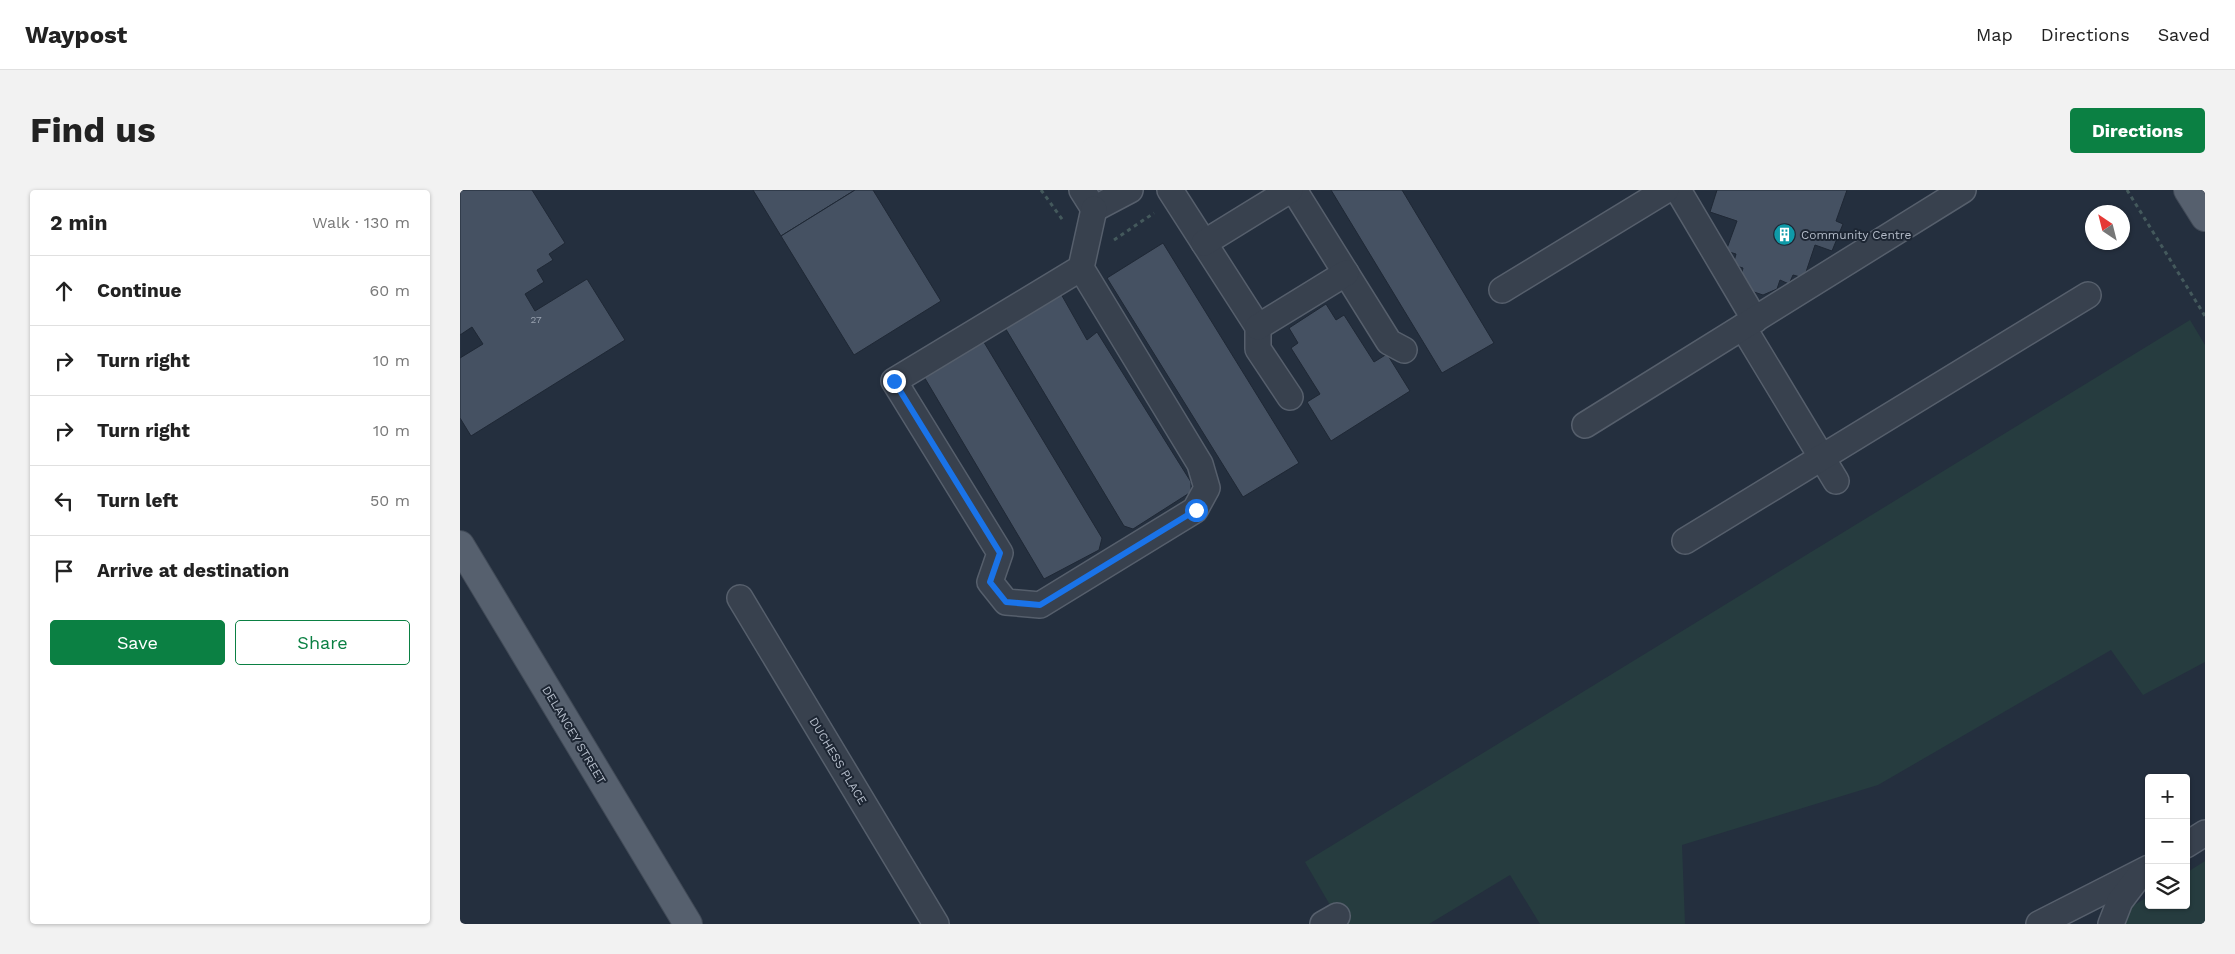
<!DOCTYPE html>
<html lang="en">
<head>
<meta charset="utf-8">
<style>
  :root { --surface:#fff; --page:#f2f2f2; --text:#222; --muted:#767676; --line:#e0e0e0; --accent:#0b8043 }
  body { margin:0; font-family:"Work Sans",sans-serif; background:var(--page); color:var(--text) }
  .controls { position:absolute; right:15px; bottom:15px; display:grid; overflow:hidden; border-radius:5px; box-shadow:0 1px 4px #0004 }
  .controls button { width:45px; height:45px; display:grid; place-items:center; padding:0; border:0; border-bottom:1px solid var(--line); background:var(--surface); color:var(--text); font:25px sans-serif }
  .compass { position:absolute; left:1625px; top:15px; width:45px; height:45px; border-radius:50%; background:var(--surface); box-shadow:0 1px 4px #0004; rotate:325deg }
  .stop { position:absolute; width:15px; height:15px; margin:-11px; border:4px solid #1a73e8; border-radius:50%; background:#fff }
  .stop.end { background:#1a73e8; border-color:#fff; box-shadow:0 1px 5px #0008 }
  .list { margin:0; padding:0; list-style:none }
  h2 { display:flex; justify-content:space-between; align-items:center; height:65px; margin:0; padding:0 20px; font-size:21px }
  h2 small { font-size:16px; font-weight:400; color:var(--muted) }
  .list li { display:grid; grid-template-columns:32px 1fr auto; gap:15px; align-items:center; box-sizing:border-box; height:70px; padding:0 20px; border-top:1px solid var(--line) }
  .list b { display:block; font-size:19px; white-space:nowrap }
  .list em { font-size:16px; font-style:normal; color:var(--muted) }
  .actions { display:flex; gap:10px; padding:15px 20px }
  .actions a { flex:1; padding:11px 0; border:1px solid var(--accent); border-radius:5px; text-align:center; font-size:18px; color:var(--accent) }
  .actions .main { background:var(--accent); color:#fff }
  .icon { flex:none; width:28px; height:28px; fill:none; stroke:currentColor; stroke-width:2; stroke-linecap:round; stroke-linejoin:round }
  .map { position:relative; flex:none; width:1745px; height:734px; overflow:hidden; border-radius:5px }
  header { display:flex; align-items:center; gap:30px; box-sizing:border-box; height:70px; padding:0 25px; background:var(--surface); border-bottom:1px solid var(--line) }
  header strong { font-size:24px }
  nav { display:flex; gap:28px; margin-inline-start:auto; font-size:18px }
  .intro { display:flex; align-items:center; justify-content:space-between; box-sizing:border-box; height:120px; padding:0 30px }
  h1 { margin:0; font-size:35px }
  .button { padding:12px 22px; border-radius:5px; background:var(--accent); color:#fff; font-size:18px; font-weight:700 }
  main { display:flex; gap:30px; padding:0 30px }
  aside { flex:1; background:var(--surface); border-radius:5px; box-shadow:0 1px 4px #0004 }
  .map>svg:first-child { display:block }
  .green { fill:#263c3f }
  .building { fill:#455162; stroke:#1f2835 }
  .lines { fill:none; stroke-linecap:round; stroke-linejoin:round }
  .minor-casing { stroke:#565f6c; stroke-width:28 }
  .major-casing { stroke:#414a57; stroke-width:30 }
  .path { stroke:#44595c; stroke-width:3; stroke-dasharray:4 4; stroke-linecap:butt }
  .minor { stroke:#38414e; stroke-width:25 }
  .major { stroke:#56606e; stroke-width:28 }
  .route { stroke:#1a73e8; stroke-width:6 }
  .labels { text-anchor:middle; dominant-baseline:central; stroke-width:4; stroke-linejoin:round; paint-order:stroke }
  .number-label { font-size:10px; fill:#98a1af }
  .poi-label { font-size:12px; fill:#b4bcc9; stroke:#1d2633; text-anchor:start }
  .street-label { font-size:12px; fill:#b4bcc9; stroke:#1d2633 }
</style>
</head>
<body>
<header>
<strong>Waypost</strong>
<nav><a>Map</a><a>Directions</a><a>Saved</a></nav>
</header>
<div class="intro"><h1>Find us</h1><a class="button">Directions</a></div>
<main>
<aside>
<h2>2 min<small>Walk · 130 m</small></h2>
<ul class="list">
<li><svg class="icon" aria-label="ahead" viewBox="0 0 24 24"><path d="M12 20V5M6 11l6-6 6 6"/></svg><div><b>Continue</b></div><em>60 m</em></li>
<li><svg class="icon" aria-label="right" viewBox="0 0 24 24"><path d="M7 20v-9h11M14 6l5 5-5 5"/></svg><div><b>Turn right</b></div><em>10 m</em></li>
<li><svg class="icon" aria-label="right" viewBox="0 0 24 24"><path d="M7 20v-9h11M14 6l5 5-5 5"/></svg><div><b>Turn right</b></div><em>10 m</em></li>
<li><svg class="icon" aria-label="left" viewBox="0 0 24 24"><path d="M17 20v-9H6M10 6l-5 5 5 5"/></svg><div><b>Turn left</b></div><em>50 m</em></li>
<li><svg class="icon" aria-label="arrive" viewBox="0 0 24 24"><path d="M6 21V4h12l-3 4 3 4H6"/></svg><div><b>Arrive at destination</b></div></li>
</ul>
<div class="actions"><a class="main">Save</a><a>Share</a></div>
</aside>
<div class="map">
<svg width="1745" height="734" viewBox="0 0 1745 734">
  <rect width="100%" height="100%" fill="#242f3e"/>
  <g class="green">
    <path d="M1730 130 1745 155V472L1683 505 1651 460 1418 595 1222 655 1225 734H1080L1050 685 969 734H881L845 672Z"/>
    <path d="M1745 671V734H1643L1689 706V715H1726V683Z"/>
  </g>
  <g class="building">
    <path d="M0 0H72L105 53 89 64 93 70 77 80 84 92 65 104 75 121 127 89 165 150 11 246 0 228V168L23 154 12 137 0 145Z"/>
    <path d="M293 0H395L321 46Z"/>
    <path d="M395 0H413L481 111 394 165 321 46Z"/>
    <path d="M871 0H942L1034 153 982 183Z"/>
    <path d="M1257 0H1387L1376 31 1383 34 1372 61 1355 55 1344 88 1333 85 1329 94 1320 90 1317 99 1303 105 1288 100 1281 86 1283 78 1273 75 1276 64 1266 61 1277 31 1250 22Z"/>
    <path d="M703 53 839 273 783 307 647 88Z"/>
    <path d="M601 104 627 150 637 142 731 292V302L673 339 664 336 544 136Z"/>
    <path d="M866 114 876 130 884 125 914 172 927 164 950 201 871 251 847 212 860 204 831 158 838 153 829 138Z"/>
    <path d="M519 144 642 348 639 360 584 389 460 180Z"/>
  </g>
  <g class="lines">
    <defs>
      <g id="minor">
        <path d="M622 0 634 19 670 0"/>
        <path d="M710 0 798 137V159L830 207"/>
        <path d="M834 0 929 152 944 160"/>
        <path d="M1218 0 1295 130"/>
        <path d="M744 53 830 0"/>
        <path d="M621 78 740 274 747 298 735 320 580 415 546 412 530 392 540 363 434 191 621 78 634 19"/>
        <path d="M1042 100 1206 0"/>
        <path d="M798 137 886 83"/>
        <path d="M1283 137 1376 291"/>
        <path d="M1125 235 1503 0"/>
        <path d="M1225 351 1628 105"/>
        <path d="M280 408 476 734"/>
        <path d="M1726 655 1745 643"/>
        <path d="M863 734 877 726"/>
        <path d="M1579 734 1689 678"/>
        <path d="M1651 734 1660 711 1679 686"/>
      </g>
      <g id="major">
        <path d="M1728 0 1745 27"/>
        <path d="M0 355 228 734"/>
      </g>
    </defs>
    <use href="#minor" class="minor-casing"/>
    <use href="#major" class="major-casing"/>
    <g class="path">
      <path d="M581 0 604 32"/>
      <path d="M1667 0 1745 126"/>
      <path d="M654 50 694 23"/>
    </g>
    <use href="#minor" class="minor"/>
    <use href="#major" class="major"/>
  </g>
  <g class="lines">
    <path class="route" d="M434 191 540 363 530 392 546 412 580 415 736 320"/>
  </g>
  <defs>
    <symbol id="building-disc" viewBox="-11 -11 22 22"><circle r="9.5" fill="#0f9aa8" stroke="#1d2633"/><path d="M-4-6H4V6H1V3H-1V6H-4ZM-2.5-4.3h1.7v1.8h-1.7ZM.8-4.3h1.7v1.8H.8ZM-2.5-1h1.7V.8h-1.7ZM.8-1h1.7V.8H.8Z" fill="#fff"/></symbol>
  </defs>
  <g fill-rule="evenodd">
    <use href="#building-disc" x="1312" y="32" width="25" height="25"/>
  </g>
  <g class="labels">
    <g class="number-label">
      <text x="76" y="129">27</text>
    </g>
    <g class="poi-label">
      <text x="1341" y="45">Community Centre</text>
    </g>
    <g class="street-label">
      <text transform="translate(114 545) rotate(59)">DELANCEY STREET</text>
      <text transform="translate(378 571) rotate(59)">DUCHESS PLACE</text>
    </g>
  </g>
</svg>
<div class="controls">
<button>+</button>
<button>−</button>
<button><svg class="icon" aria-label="layers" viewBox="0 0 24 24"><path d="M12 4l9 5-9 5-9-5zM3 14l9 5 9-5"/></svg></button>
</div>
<svg class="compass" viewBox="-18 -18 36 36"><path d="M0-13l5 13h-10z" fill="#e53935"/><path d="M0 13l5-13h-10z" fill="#767676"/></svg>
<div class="stop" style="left:736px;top:320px"></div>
<div class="stop end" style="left:434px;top:191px"></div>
</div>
</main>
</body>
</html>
